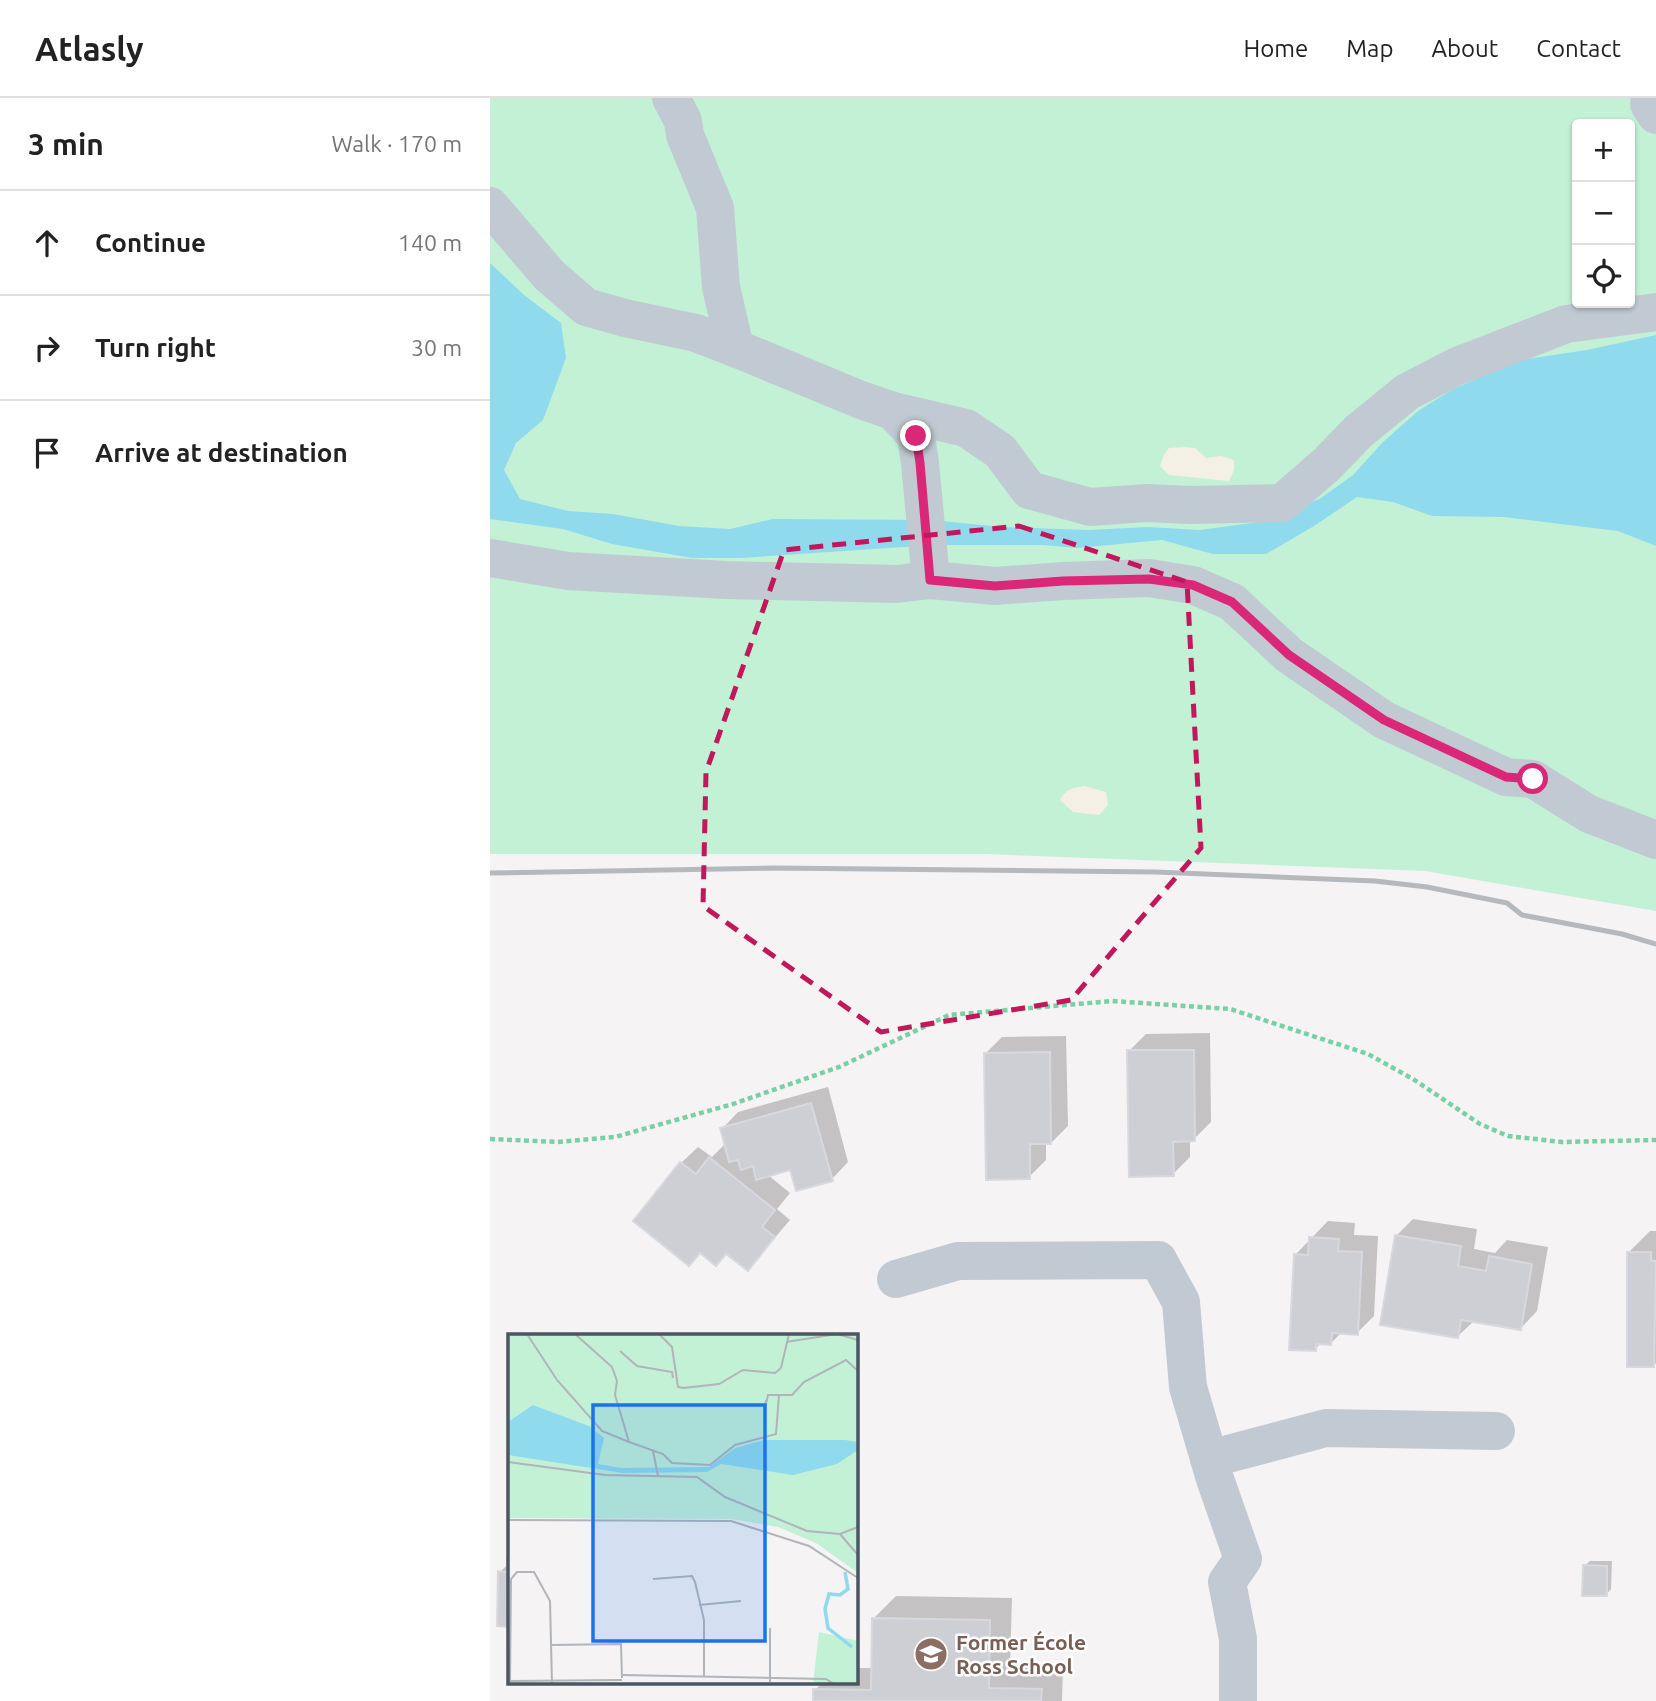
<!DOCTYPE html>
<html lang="en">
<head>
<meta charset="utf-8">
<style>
  :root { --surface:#fff; --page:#f6f6f6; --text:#222; --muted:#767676; --line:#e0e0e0 }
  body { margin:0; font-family:Ubuntu,sans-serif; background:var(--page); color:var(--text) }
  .controls { position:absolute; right:21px; top:21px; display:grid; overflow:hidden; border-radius:7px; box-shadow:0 2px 5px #0004 }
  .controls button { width:63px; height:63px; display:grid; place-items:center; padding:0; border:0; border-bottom:2px solid var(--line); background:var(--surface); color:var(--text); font:35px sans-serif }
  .stop { position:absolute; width:21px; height:21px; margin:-16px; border:5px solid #db2777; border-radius:50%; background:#fff }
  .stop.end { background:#db2777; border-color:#fff; box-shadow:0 2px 7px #0008 }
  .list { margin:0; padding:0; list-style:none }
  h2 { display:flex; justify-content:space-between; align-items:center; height:91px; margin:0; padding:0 28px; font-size:30px }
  h2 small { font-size:23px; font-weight:400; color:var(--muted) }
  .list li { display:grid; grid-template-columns:46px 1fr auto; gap:21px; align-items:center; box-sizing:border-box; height:105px; padding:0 28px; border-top:2px solid var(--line) }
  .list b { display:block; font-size:26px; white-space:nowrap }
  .list em { font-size:23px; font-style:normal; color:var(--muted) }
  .icon { flex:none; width:38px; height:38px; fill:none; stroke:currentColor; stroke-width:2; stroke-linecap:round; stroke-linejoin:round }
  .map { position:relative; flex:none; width:1166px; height:1603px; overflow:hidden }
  header { display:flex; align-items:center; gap:42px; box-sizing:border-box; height:98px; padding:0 35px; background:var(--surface); border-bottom:2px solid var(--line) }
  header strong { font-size:33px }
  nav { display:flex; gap:38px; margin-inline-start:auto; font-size:24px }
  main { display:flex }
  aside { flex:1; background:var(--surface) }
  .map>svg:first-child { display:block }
  .green { fill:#c3f1d5; fill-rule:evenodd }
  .sand { fill:#f5f0e5 }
  .water { fill:#90daee }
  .shadow { fill:#0003 }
  .building { fill:#cdcfd5; stroke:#d7d9de; stroke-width:2 }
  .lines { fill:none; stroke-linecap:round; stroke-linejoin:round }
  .path { stroke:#7ad0a6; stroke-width:4.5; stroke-dasharray:5 3.5; stroke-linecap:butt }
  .minor { stroke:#c1cad2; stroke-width:38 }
  .rail { stroke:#b5b8bd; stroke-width:5 }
  .route { stroke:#db2777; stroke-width:9 }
  .marked { fill:none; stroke:#c2185b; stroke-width:5; stroke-dasharray:14 9; stroke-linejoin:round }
  .labels { text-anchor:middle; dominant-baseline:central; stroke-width:5; stroke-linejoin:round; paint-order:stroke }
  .education-label { font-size:21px; font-weight:bold; fill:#785e54; stroke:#fff; text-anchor:start }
  .inset-river { fill:none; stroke:#90daee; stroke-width:3.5 }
  .inset-road { fill:none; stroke:#b1b4b9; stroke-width:2 }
  .view { fill:#1a73e8; fill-opacity:0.15; stroke:#1a73e8; stroke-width:3.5 }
  .inset-edge { fill:none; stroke:#4a5661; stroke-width:3.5 }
</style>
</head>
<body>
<header>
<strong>Atlasly</strong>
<nav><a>Home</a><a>Map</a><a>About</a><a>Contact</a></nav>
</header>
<main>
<aside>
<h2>3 min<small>Walk · 170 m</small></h2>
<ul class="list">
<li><svg class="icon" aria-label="ahead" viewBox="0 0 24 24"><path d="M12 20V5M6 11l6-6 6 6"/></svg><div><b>Continue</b></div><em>140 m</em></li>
<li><svg class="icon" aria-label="right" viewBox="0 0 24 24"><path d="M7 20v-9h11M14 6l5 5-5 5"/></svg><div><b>Turn right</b></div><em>30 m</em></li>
<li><svg class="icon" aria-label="arrive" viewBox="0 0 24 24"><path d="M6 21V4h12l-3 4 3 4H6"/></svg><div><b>Arrive at destination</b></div></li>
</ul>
</aside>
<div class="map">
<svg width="1166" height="1603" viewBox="0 0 1166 1603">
  <rect width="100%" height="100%" fill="#f5f3f3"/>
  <path class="green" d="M0 0H1166V813L935 773 494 756H0ZM1087 26H1140V205H1087Z"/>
  <g class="sand">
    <path d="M694 349 705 350 716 360 731 358 744 362V372L739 383 679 377 670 368 674 357 679 350Z"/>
    <path d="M594 688 616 694 618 707 609 717 583 714 570 702C576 691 582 690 594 688Z"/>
  </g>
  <path class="water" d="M0 165 34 197 71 225 76 260 53 322 26 345 14 372 30 401 78 413 123 416 189 428 240 431 283 421 441 422 513 429 599 432 658 429 710 432 783 422 831 400 863 377 892 345 928 313 963 291 1030 262 1097 252 1166 237V448L1128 433 1014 419 942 418 903 404 867 399 824 428 776 456H723L672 442 587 450 553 447H443L251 460H202L122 446 73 431 0 421Z"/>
  <g class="shadow">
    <path d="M720 935 721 1024 704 1041H700V1059L683 1076 639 953 656 936Z"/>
    <path d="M576 938 578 1028 561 1045H556V1062L539 1079 495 956 512 939Z"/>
    <path d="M338 989 358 1064 342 1081 301 1070 278 1077 300 1095 287 1111 300 1122 258 1171 237 1155 211 1154 199 1166 191 1065 208 1049 222 1059 236 1045 232 1031 248 1014Z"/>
    <path d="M923 1121 987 1131 984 1151 1005 1155 1017 1142 1058 1149 1047 1213 1031 1230 984 1223 968 1238 906 1138Z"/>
    <path d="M838 1123 865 1125 864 1137 888 1138 884 1218 867 1235 852 1234 841 1245 832 1244 825 1251 806 1156Z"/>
    <path d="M1160 1133H1166V1265L1164 1267 1138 1155Z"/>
    <path d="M19 1460V1527H8L10 1474 19 1465Z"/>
    <path d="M1100 1463H1122L1121 1491 1116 1497 1094 1468Z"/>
    <path d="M406 1498 522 1500 520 1569 573 1570 572 1603H324L325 1592 333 1584H366V1570H383L384 1520Z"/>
  </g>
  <g class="building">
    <path d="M637 952H704L705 1043 683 1044 684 1078 639 1079Z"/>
    <path d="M560 954 561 1046H540V1081L496 1082 494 955Z"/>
    <path d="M321 1005 343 1083 306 1093 300 1072 266 1082 263 1068 251 1072 248 1062 239 1064 230 1030Z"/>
    <path d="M219 1059 285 1112 272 1129 285 1139 258 1173 236 1156 226 1168 210 1155 199 1168 143 1123 190 1064 206 1076Z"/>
    <path d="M905 1137 971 1148 968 1168 996 1173 999 1158 1042 1166 1031 1232 971 1222 968 1240 890 1227Z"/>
    <path d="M819 1139 849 1141 848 1153 872 1154 868 1237 842 1235 841 1247 826 1246V1253L799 1252 804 1156 818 1157Z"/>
    <path d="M1137 1154H1161V1163H1166L1164 1269H1137Z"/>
    <path d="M17 1460H19V1529L7 1528 8 1473 17 1474Z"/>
    <path d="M1093 1467 1117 1468V1498H1092Z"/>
    <path d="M382 1520 500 1522 499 1590 552 1591 551 1603H323V1591L381 1592Z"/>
  </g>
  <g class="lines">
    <path class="path" d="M0 1041 68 1044 125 1039 243 1006 349 969 459 917 622 903 740 911 878 956 923 981 990 1026 1018 1038 1072 1044 1166 1042"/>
    <g class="minor">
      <path d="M181 0 193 23 195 37 225 110 231 189 245 250 371 302 403 313 476 330 510 353 539 392 600 409 657 405 701 407 792 405 836 367 869 333 917 294 965 269 1076 226 1166 214"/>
      <path d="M1160 0 1159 6 1166 17"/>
      <path d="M0 108 59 177 96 209 135 220 206 235 245 250"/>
      <path d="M403 313 426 338 430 365 441 482"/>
      <path d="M0 460 78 473 236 482 407 486 441 482 505 488 573 483 659 480 703 487 742 504 799 557 894 622 1016 679 1043 681 1099 716 1166 742"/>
      <path d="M406 1181 468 1163 668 1162 691 1204 698 1289 725 1381 753 1461 737 1484 748 1541V1603"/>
      <path d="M719 1361 836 1330 1006 1333"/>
    </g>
    <path class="rail" d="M0 775 284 770 665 774 885 783 937 789 1017 805 1032 817 1132 836 1166 846"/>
  </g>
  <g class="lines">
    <path class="route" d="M426 338 430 365 440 482 505 488 573 483 659 481 703 487 742 504 799 557 894 622 1016 679 1043 681"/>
  </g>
  <path class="marked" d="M529 428 697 484 711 750 581 902 391 934 213 808 216 674 294 452Z"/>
  <defs>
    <symbol id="school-disc" viewBox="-11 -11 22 22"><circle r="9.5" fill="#8d6e63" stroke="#fff"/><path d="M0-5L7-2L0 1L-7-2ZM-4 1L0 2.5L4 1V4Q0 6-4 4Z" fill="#fff"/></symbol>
  </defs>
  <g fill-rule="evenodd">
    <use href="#school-disc" x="422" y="1537" width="38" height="38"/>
  </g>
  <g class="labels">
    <g class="education-label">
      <text x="466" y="1544">Former École<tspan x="466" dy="24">Ross School</tspan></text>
    </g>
  </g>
  <g transform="translate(18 1236)">
    <rect width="350" height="350" fill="#f5f3f3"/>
    <path d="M0 0H350V239L308 209 270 193 223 185 0 184ZM311 298 350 307V350H305Z" fill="#c3f1d5"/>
    <path d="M25 71 81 92 96 104 90 130 113 134 201 133 227 114 256 106H337L350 108V116L329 130 285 141 213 130 199 138 115 139 0 121V88Z" fill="#90daee"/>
    <path class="inset-river" d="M337 238 340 255 332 261 321 260 317 275 320 294 344 313"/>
    <path class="inset-road" d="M19 0 49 46 94 97 121 108M67 0 104 33 109 47 107 61 121 108 155 120 164 129 202 131 227 111 268 100 271 61M151 0 164 13 170 53 175 54 211 50 235 36 267 39 273 34 281 0M278 8 329 0 350 6M112 17 129 32 164 38 165 44M258 66 257 74 260 61H284L296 48 338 26 350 37M145 117 150 142M0 128 97 141 189 143 217 163 299 197 332 200 350 193M0 186 223 187 301 212 350 244M332 200 350 221M145 245 184 242 187 248 196 286V342M191 271 233 267M262 294V348M44 311 113 310 114 344M115 341 318 345 326 350M2 347 114 346M2 350 3 245 9 238H26L42 267 44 350"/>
    <path class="view" d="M85 71H257V307H85Z"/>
    <rect width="350" height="350" class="inset-edge"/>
  </g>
</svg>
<div class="controls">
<button>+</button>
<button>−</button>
<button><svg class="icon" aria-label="locate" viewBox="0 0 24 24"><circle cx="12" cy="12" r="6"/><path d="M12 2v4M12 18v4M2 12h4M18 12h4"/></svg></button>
</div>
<div class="stop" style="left:1043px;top:681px"></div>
<div class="stop end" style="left:426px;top:338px"></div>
</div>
</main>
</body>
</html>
